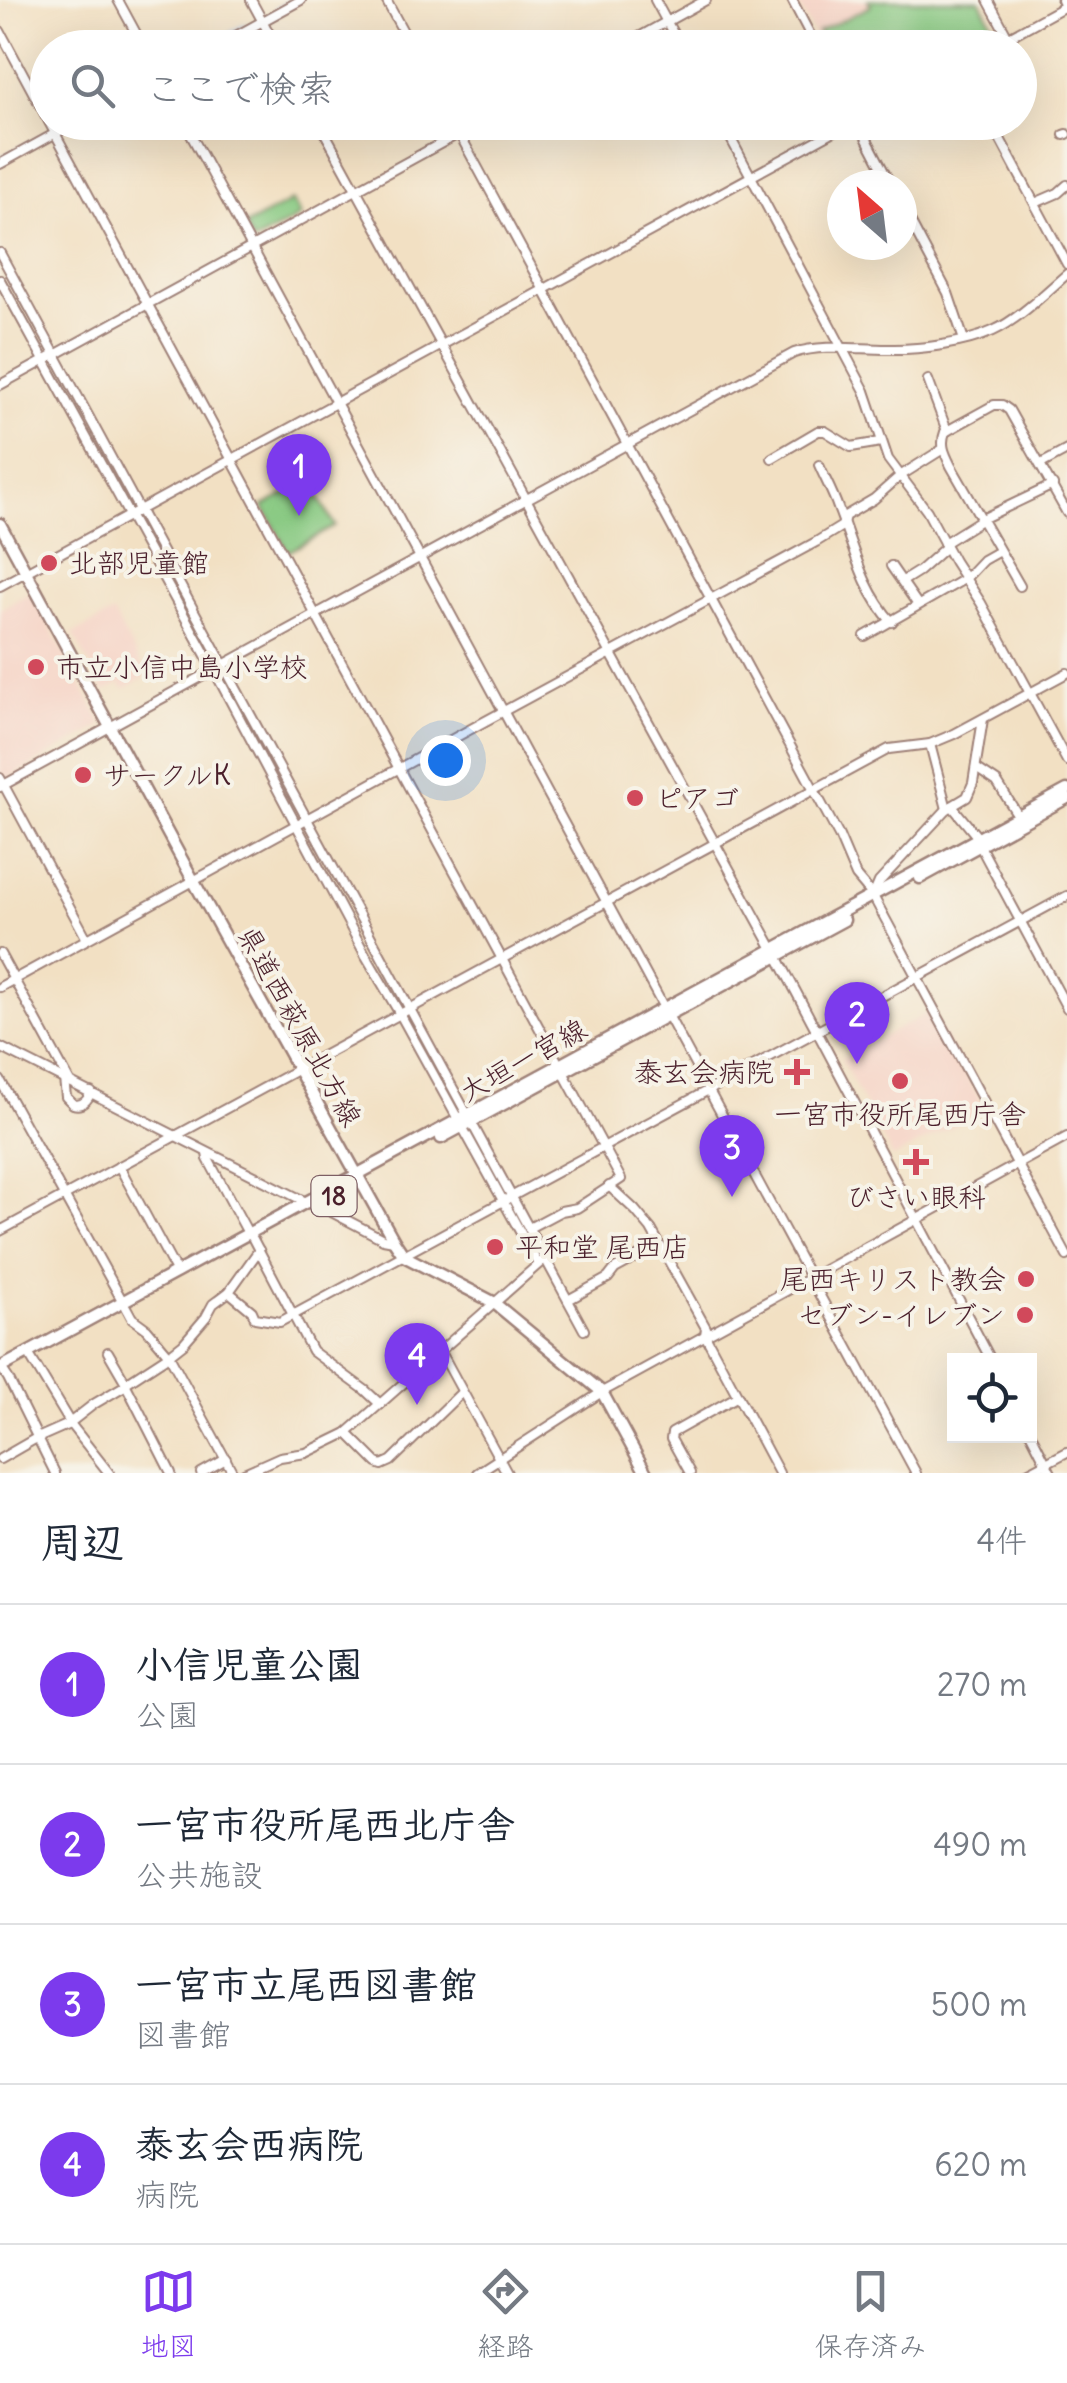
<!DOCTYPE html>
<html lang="ja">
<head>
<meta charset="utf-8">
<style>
  :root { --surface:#fff; --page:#f2f2f3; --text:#1f2937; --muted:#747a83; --line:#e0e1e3; --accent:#7c3aed }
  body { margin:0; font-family:Delius,"Klee One",sans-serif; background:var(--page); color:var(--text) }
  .controls { position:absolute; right:30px; bottom:30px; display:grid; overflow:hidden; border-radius:0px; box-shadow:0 10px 40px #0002 }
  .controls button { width:90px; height:90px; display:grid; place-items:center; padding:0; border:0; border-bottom:2px solid var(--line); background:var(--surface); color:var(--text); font:50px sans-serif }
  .compass { position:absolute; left:827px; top:170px; width:90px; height:90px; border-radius:50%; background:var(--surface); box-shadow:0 10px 40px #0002; rotate:332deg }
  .you { position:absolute; left:445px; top:760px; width:35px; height:35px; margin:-25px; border:8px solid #fff; border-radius:50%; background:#1a73e8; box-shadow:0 0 0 15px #1a73e833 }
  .badge { display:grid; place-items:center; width:65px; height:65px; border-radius:50%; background:var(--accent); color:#fff; font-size:32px; font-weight:700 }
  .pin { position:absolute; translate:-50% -82px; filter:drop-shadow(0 2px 5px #0008) }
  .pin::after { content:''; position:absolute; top:52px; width:35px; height:30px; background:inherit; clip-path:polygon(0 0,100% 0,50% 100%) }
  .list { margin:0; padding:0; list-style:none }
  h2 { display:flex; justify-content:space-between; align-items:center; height:130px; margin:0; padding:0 40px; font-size:42px }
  h2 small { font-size:32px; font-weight:400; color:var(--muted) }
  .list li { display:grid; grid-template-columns:65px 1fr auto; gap:30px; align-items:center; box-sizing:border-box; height:160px; padding:0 40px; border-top:2px solid var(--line) }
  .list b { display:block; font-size:38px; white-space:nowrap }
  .list p { margin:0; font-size:32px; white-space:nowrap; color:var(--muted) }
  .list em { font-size:32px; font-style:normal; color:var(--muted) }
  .icon { flex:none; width:55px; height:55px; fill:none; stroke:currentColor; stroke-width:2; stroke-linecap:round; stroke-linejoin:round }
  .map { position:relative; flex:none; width:1067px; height:1473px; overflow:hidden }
  .search { position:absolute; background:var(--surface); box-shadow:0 10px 40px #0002; left:30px; right:30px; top:30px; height:110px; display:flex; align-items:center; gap:25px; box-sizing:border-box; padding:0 35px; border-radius:55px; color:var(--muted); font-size:38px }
  .sheet { height:770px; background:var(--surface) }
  nav { display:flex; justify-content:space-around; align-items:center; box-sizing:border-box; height:140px; border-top:2px solid var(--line); background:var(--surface); font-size:28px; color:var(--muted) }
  nav a { display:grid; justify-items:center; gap:5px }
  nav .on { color:var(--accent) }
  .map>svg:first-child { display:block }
  .built { fill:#f6d2c4 }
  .green { fill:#88c982; stroke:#697456; stroke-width:2.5 }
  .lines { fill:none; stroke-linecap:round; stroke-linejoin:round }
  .stream { stroke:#83b5f0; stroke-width:2.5 }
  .minor-casing { stroke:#9e8077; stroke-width:12 }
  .major-casing { stroke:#9e8077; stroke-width:15 }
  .minor { stroke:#fff; stroke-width:8 }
  .major { stroke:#fff; stroke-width:10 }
  .poi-dot { fill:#d1495b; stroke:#f7f3e8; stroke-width:4 }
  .labels { text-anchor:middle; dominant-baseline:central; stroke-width:8; stroke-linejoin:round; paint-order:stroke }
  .shield { fill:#f7f3e8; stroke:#7e5f64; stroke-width:2.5 }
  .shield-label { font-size:25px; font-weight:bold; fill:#4a1f2b }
  .poi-label { font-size:28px; fill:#4a1f2b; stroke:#f7f3e8; text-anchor:start }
  .street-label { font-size:28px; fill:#4a1f2b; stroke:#f7f3e8 }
</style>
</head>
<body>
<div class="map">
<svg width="1067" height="1473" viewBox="0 0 1067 1473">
  <rect width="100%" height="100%" fill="#f7f3e8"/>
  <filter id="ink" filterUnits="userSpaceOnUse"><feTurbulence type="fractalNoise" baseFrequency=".01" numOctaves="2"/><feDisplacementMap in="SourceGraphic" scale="20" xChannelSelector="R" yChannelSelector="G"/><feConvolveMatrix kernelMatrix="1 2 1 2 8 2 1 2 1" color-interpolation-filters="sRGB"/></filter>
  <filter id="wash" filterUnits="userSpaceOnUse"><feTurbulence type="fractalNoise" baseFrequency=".0048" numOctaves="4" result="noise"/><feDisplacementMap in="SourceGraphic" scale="40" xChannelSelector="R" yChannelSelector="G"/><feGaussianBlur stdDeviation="2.25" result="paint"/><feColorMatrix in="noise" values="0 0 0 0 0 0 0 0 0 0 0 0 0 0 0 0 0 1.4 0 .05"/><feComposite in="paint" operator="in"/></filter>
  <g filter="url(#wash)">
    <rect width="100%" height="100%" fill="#f2e0c3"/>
    <g class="built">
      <path d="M795 0H981L999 33 973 47H821Z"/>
      <path d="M31 592 103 725 5 780 0 771V609Z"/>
      <path d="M113 613 147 676 124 689 120 683 104 692 73 634Z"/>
      <path d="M930 1012 985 1109 893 1158 841 1059Z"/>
    </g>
    <g class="green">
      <path d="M868 0H980L994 27 955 47H826L818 32 871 6Z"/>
      <path d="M292 201 301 216 253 242 245 226Z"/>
      <path d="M310 482 335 526 288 552 263 506Z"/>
    </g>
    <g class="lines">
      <g class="stream">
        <path d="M276 9 292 0"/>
        <path d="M205 48 245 25"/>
        <path d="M58 128 67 122"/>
        <path d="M0 159 48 133"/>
      </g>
    </g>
  </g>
  <g filter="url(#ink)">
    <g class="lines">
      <defs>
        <g id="minor">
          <path d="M118 0 144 48"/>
          <path d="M251 0 277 48"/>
          <path d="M386 0 412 48"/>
          <path d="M655 0 681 48"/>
          <path d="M792 0 817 48"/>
          <path d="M988 0 1008 37"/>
          <path d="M0 31 48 120"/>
          <path d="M214 48 301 0"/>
          <path d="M619 48 706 0"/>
          <path d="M989 48 1067 5"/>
          <path d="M49 122 621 1179 577 1208 561 1211 529 1228"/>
          <path d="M184 122 916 1473"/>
          <path d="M319 122 777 956 991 1360"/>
          <path d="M453 122 839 836 856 876 873 896 879 882 947 809 967 797 973 783 983 719"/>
          <path d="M722 122 865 391 888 459 927 511 954 561 981 603 1067 761"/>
          <path d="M858 122 891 185"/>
          <path d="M991 122 1067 264"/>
          <path d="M1064 135 1067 134"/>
          <path d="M0 164 76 122"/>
          <path d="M1035 203 1058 193 1067 185"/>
          <path d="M902 206 948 293 964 340"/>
          <path d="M0 253 584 1330"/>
          <path d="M0 280 214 670 366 956 400 1014 538 1264"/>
          <path d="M928 380 947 431"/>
          <path d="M0 385 480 122"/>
          <path d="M772 458 818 431H825L851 447 881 442"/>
          <path d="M1041 464 1067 450"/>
          <path d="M819 465C825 479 833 493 838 508 854 548 862 589 892 622"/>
          <path d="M944 543 984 518 1053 485"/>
          <path d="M891 566 918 605"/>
          <path d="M903 581 919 571 946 547"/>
          <path d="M0 586 851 122"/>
          <path d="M1020 586 951 466C945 454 940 445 945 432L994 405H1002L1009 410 1067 513"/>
          <path d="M865 636 966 578 983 560 999 551"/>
          <path d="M930 744 947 809"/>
          <path d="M976 768 997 782 1019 817"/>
          <path d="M0 778 87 939"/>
          <path d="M0 787 794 353C822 344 857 349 887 349 917 350 965 344 993 331 1018 320 1046 292 1067 274"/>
          <path d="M952 806 979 839 980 846 1067 1008"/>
          <path d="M873 896 1067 1256"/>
          <path d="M0 954 70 1082"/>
          <path d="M0 987C272 837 543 689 816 542L842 526 845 516 874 499 900 476 943 449"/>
          <path d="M0 1047 308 1203 318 1205 383 1239 394 1241"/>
          <path d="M64 1079 66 1097 73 1104C82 1107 88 1100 91 1092"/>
          <path d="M0 1080 123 1302"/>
          <path d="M207 1153 208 1159 249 1235"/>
          <path d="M119 1166 177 1273"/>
          <path d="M609 1186 635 1210 651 1229 706 1328 705 1335 779 1473"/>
          <path d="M0 1231 889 749 930 744 954 734 1067 673"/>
          <path d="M253 1239 312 1351 365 1390 380 1404"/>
          <path d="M229 1292 252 1311 255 1318 280 1322 1067 896"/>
          <path d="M568 1300 608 1278 615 1269 659 1245"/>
          <path d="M126 1307 132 1318 147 1329 169 1355 233 1473"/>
          <path d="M108 1352 126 1383"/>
          <path d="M441 1352 507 1473"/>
          <path d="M31 1358 72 1426 109 1473"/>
          <path d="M0 1366 8 1378 55 1473"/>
          <path d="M126 1385 171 1473"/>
          <path d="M1030 1432 1051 1473"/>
          <path d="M347 1433 377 1463 382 1465 391 1461 462 1392"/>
          <path d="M0 1459 33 1440 67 1425 94 1404 126 1385V1383L169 1355 183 1344 206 1317 213 1304 229 1292 259 1250"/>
          <path d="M201 1473 226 1459"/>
          <path d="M244 1473 280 1457 306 1453 347 1433 541 1262"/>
          <path d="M477 1473 602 1392 1067 1137"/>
          <path d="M690 1473 671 1439 672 1433 738 1396"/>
          <path d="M1027 1473 1067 1452"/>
        </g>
        <g id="major">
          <path d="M1063 0 1067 7"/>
          <path d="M0 524 193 880 394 1241 404 1256 493 1302 602 1392 646 1473"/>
          <path d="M920 878 1067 798"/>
          <path d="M441 1138 844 920"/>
          <path d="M0 1368 1067 790"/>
        </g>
      </defs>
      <use href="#minor" class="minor-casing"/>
      <use href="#major" class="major-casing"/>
      <use href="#minor" class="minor"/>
      <use href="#major" class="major"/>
    </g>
  </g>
  <g class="poi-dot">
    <circle cx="49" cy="563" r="10"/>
    <circle cx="36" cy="667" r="10"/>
    <circle cx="83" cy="775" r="10"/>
    <circle cx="635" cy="798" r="10"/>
    <path d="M792 1057h10v10h10v10h-10v10h-10v-10h-10v-10h10z"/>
    <circle cx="900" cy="1081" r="10"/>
    <path d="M911 1147h10v10h10v10h-10v10h-10v-10h-10v-10h10z"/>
    <circle cx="495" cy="1247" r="10"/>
    <circle cx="1026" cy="1279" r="10"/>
    <circle cx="1025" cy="1315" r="10"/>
  </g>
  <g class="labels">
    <rect class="shield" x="311.5" y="1176" width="45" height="40" rx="8"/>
    <g class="shield-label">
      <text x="334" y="1196">18</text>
    </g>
    <g class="poi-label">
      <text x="69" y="563">北部児童館</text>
      <text x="56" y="667">市立小信中島小学校</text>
      <text x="103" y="775">サークルK</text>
      <text x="655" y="798">ピアゴ</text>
      <text x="774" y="1072" text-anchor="end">泰玄会病院</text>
      <text x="900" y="1114" text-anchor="middle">一宮市役所尾西庁舎</text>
      <text x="916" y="1197" text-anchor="middle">びさい眼科</text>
      <text x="515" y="1247">平和堂 尾西店</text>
      <text x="1006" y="1279" text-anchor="end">尾西キリスト教会</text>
      <text x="1005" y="1315" text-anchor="end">セブン-イレブン</text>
    </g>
    <g class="street-label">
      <text transform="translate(300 1026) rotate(61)">県道西萩原北方線</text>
      <text transform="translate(523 1060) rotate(-29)">大垣一宮線</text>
    </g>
  </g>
</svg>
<div class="controls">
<button><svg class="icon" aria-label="locate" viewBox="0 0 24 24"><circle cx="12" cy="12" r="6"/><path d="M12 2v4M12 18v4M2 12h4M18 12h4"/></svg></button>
</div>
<svg class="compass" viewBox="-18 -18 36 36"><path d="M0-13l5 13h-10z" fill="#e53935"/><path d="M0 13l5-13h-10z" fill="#747a83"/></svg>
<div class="you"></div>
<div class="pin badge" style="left:299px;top:516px">1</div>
<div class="pin badge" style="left:857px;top:1064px">2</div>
<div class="pin badge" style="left:732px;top:1197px">3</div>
<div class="pin badge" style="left:417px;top:1405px">4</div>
<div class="search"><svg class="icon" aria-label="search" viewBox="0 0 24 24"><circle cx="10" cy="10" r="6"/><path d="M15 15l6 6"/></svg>ここで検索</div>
</div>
<section class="sheet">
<h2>周辺<small>4件</small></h2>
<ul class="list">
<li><span class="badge">1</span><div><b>小信児童公園</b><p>公園</p></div><em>270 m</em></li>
<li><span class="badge">2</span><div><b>一宮市役所尾西北庁舎</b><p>公共施設</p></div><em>490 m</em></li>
<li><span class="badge">3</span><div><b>一宮市立尾西図書館</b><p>図書館</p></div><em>500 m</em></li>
<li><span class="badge">4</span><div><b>泰玄会西病院</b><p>病院</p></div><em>620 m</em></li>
</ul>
</section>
<nav>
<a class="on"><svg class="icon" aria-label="map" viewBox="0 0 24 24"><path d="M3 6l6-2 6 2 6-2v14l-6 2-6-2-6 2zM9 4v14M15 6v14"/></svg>地図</a>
<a><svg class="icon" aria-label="directions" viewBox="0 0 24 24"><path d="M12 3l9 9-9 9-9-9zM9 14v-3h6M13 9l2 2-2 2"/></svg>経路</a>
<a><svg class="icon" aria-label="saved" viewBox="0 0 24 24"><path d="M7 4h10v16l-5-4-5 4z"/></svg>保存済み</a>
</nav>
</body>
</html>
